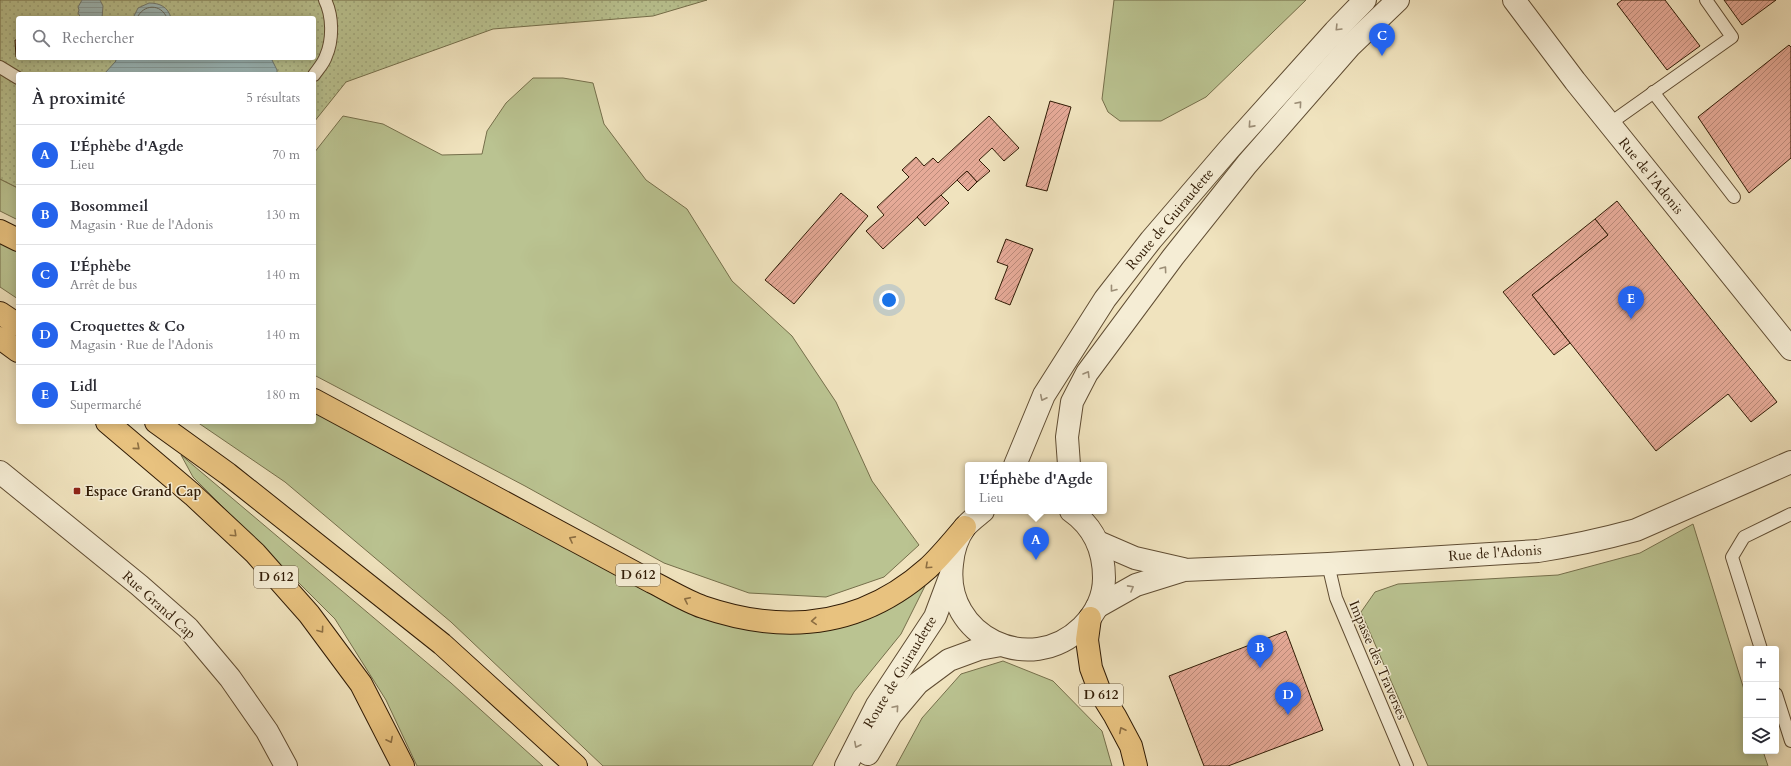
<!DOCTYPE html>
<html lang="fr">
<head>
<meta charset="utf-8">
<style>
  :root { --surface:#fff; --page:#f2f2f3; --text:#2b2b33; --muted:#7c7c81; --line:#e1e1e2; --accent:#2563eb }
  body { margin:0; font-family:Cardo,serif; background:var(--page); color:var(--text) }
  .controls { position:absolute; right:12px; bottom:12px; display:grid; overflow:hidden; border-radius:4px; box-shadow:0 2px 10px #0003 }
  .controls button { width:36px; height:36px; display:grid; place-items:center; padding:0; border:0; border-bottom:1px solid var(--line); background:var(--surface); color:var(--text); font:20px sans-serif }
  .you { position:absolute; left:889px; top:300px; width:14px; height:14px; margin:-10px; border:3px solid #fff; border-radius:50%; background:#1a73e8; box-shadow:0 0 0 6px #1a73e833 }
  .badge { display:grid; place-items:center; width:26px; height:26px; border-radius:50%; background:var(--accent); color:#fff; font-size:13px; font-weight:700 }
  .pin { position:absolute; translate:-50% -33px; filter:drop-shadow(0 1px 2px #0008) }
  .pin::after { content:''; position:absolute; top:21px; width:14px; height:12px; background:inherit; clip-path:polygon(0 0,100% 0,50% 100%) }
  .popup { position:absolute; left:965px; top:462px; width:142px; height:52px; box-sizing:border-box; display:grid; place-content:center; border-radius:4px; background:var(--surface); filter:drop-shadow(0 1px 3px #0005); font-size:13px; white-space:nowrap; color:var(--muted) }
  .popup b { font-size:15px; color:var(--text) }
  .popup::after { content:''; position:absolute; left:50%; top:100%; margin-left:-8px; border:8px solid transparent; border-top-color:var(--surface) }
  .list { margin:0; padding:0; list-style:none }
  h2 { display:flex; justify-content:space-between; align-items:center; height:52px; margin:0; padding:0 16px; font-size:17px }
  h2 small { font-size:13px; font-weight:400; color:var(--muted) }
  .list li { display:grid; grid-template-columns:26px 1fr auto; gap:12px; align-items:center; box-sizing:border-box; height:60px; padding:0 16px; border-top:1px solid var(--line) }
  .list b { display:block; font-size:15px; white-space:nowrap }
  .list p { margin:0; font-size:13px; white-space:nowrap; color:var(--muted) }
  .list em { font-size:13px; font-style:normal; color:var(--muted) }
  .icon { flex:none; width:22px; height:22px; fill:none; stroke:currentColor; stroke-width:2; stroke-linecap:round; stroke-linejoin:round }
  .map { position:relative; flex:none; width:1791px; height:766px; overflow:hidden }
  .search { position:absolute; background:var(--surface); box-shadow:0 2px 10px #0003; left:16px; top:16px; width:300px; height:44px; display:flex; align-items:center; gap:10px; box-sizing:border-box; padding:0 14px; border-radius:4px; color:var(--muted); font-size:15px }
  .panel { position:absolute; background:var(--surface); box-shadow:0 2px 10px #0003; left:16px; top:72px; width:300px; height:352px; border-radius:4px }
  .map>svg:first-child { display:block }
  .grass { fill:#bac391; stroke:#756f4b }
  .park { fill:url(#park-dots); stroke:#756f4b; fill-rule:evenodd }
  .water { fill:url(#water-rules); stroke:#727b73 }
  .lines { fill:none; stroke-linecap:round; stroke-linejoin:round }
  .shore { stroke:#676b60; stroke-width:1 }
  .building { fill:url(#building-hatch); stroke:#301b05 }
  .service-casing { stroke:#604d33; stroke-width:14 }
  .minor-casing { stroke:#604d33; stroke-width:24 }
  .tertiary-casing { stroke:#604d33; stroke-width:24 }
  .trunk-casing { stroke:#301b05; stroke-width:24 }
  .service { stroke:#f5edd5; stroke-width:12 }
  .minor { stroke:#f5edd5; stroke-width:22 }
  .tertiary { stroke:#f5edd5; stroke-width:22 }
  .trunk { stroke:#e8c27f; stroke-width:22 }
  .oneway { stroke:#9c8e77 }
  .oneway2 { stroke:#8c6e42 }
  .poi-dot { fill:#8f2418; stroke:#f5edd5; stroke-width:1.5 }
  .labels { text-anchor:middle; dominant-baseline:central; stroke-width:3; stroke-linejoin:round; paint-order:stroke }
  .shield { fill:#f5edd5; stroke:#6b5a43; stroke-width:1 }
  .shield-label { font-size:13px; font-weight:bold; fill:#301b05 }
  .street-label { font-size:14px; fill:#301b05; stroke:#f5edd5 }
  .poi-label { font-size:14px; font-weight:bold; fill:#301b05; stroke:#f5edd5; text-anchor:start }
</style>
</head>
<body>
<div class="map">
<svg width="1791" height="766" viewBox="0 0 1791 766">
  <defs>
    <pattern id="park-dots" width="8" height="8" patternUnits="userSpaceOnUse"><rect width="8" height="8" fill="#bac391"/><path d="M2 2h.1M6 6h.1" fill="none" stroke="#a0a77c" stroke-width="1.8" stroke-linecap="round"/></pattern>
    <pattern id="water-rules" width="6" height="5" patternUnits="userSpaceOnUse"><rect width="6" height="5" fill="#9ebbbc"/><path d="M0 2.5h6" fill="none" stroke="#88a0a0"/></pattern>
    <pattern id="building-hatch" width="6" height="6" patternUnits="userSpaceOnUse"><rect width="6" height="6" fill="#e6aa98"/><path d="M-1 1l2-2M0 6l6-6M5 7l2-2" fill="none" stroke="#bb8a7a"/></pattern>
  </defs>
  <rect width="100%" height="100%" fill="#f0e3be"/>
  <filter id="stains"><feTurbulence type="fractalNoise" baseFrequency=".005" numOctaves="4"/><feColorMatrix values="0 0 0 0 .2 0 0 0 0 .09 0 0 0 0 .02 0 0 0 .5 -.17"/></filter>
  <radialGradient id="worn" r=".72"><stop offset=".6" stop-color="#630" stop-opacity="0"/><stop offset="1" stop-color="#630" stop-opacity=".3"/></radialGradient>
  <g class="grass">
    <path d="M1114 0H1306L1206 97 1161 121H1120L1108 112 1102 99Z"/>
    <path d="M533 78H563L593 83 604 124 646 180 687 209 732 281 792 336 836 402 872 481 919 545 884 577 826 597 749 593 664 563 525 486 314 375V153L343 116 383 124 442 155 482 154 487 131 506 103Z"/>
    <path d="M0 179 18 188V220L0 211Z"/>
    <path d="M0 241 18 251V299L0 287Z"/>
    <path d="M314 411 767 631 915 586H925L901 634 854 692 812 766H603L451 622 285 482 197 422H314Z"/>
    <path d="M181 455 451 683 543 766H417L386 700 335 619 193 477Z"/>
    <path d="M1693 524 1746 696V751H1763L1768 766H1428L1361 612 1375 592 1398 584 1558 575 1640 553Z"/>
    <path d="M1003 661 1053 681 1102 731 1112 766H896L922 718 961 674Z"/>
  </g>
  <path class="park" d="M0 0H707L653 16 493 29 346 82 314 122V74H18V188L0 179ZM18 18H314V58H18Z"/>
  <g class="water">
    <path d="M82 0H100L103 6 102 18H81L78 13 79 10 78 7Z"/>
    <path d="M149 3C160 3 168 7 171 18H133L138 8Z"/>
    <path d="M115 58H271L277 70V74H104L116 61Z"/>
  </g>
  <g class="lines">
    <path class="shore" d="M137 18C143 4 161 3 167 18"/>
  </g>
  <g class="building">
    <path d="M1622 0H1665L1700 46 1667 70 1617 4Z"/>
    <path d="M1724 0H1776L1742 25Z"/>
    <path d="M15 40H18V57H16Z"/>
    <path d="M1789 45 1791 47V158L1749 193 1698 117Z"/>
    <path d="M1050 101 1071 107 1047 191 1026 186Z"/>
    <path d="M989 116 1019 148 1004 161 992 148 979 160 990 171 977 182 967 171 883 249 866 231 884 215 877 207 909 177 902 170 916 157 924 166 933 158 938 163Z"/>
    <path d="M967 171 977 182 968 191 957 180Z"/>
    <path d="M841 193 868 216 794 304 765 280Z"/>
    <path d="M941 195 949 203 925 226 917 217Z"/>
    <path d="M1617 201 1777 402 1751 422 1728 394 1656 451 1532 295 1608 235 1595 219Z"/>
    <path d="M1595 219 1608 235 1532 295 1570 343 1554 355 1503 292Z"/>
    <path d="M1006 239 1033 249 1010 305 995 299 1008 266 997 262Z"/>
    <path d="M1286 631 1323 730 1228 766H1204L1169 676Z"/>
  </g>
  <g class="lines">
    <defs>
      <g id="service">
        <path d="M0 67 18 78"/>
        <path d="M314 75C318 69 324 63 326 56 333 40 333 16 325 0"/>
        <path d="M1653 92 1734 197"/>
        <path d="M1609 124 1732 37 1706 0"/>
        <path d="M1328 564 1336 598 1407 766"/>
        <path d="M1761 649 1732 557 1744 537 1791 514"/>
        <path d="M1776 694 1791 741"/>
      </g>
      <g id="minor">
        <path d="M1514 0 1575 81 1791 349"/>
        <path d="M0 472 139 585 188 628 230 678 267 731 286 766"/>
        <path d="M1098 542 1135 558 1183 569"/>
        <path d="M1097 607 1136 585 1184 570 1328 564 1538 551C1571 546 1603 539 1636 530L1791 462"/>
      </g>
      <g id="tertiary">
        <path d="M1015 465 1044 395 1105 299 1151 240 1230 148 1335 31 1365 0"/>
        <path d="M1069 465 1067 437 1072 402 1087 373 1173 257 1247 164 1350 46 1398 0"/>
        <path d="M983 511C977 516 970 521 965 527 957 538 953 552 952 564 943 636 1030 678 1082 627 1095 614 1104 597 1104 578 1104 551 1094 527 1071 511"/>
        <path d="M868 754 891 715 918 683 949 660 979 649 1001 645"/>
        <path d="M846 766 877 705 935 617 950 577"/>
      </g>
      <g id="trunk">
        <path d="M0 231 18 240"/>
        <path d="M0 313 18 325"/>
        <path d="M0 338 18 351"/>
        <path d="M314 400 652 582C668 590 686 601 703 607 785 635 862 627 928 568 941 556 953 541 965 527"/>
        <path d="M107 422 193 495 255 553 309 614 361 684 403 766"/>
        <path d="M156 422 228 474 442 644 576 766"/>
        <path d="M1090 618 1087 640 1091 668 1100 692 1115 716 1131 746 1136 766"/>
      </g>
    </defs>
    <use href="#service" class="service-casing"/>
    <use href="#minor" class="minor-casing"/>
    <use href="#tertiary" class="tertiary-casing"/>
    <use href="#trunk" class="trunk-casing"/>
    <use href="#service" class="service"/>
    <use href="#minor" class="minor"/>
    <use href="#tertiary" class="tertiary"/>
    <use href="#trunk" class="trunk"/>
  </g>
  <defs><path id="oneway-chevron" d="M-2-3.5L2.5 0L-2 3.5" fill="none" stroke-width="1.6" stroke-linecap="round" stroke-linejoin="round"/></defs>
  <g class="oneway">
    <use href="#oneway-chevron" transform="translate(1338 28) rotate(134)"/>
    <use href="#oneway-chevron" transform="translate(1299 104) rotate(-49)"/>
    <use href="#oneway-chevron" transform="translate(1251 125) rotate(132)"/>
    <use href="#oneway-chevron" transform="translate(1164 269) rotate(-54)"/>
    <use href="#oneway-chevron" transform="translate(1113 289) rotate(128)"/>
    <use href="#oneway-chevron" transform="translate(1087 374) rotate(-59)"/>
    <use href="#oneway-chevron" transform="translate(1043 398) rotate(116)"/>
    <use href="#oneway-chevron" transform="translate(1131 588) rotate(-29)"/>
    <use href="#oneway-chevron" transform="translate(896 708) rotate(-49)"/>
    <use href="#oneway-chevron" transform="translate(857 745) rotate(117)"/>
  </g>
  <g class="oneway2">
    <use href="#oneway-chevron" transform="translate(137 447) rotate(41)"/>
    <use href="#oneway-chevron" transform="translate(234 534) rotate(43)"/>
    <use href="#oneway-chevron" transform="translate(572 539) rotate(-152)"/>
    <use href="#oneway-chevron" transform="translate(928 566) rotate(137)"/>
    <use href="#oneway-chevron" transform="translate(687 600) rotate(-154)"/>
    <use href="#oneway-chevron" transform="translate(814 621) rotate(176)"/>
    <use href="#oneway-chevron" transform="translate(321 630) rotate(54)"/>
    <use href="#oneway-chevron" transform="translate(1122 730) rotate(-117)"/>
    <use href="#oneway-chevron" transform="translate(390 740) rotate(63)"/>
  </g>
  <rect class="poi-dot" x="73" y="487" width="8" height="8" rx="2"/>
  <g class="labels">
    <g class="shield">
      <rect x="616" y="564" width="44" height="22" rx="3"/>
      <rect x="254" y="566" width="44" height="22" rx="3"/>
      <rect x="1079" y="684" width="44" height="22" rx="3"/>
    </g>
    <g class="shield-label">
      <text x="638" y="575">D 612</text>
      <text x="276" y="577">D 612</text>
      <text x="1101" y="695">D 612</text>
    </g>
    <g class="street-label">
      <text transform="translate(1651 176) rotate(51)">Rue de l'Adonis</text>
      <text transform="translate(1170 219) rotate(-50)">Route de Guiraudette</text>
      <text transform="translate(1495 553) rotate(-4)">Rue de l'Adonis</text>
      <text transform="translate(159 605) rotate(42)">Rue Grand Cap</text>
      <text transform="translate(1378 660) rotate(67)">Impasse des Traverses</text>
      <text transform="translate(900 672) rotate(-59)">Route de Guiraudette</text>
    </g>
    <g class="poi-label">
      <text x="85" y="491">Espace Grand Cap</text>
    </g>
  </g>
  <rect width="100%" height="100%" filter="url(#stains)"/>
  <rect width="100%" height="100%" fill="url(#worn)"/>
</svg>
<div class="controls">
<button>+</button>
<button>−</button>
<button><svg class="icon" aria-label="layers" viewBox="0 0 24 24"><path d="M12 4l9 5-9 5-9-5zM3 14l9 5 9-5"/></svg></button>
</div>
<div class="you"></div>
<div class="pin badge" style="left:1036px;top:560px">A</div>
<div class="popup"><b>L'Éphèbe d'Agde</b>Lieu</div>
<div class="pin badge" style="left:1260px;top:668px">B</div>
<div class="pin badge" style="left:1382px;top:56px">C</div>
<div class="pin badge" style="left:1288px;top:715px">D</div>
<div class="pin badge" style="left:1631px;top:319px">E</div>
<div class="search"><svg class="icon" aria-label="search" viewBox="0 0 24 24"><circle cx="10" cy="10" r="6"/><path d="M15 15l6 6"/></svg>Rechercher</div>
<section class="panel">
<h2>À proximité<small>5 résultats</small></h2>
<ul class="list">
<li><span class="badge">A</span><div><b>L'Éphèbe d'Agde</b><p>Lieu</p></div><em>70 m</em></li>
<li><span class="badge">B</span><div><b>Bosommeil</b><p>Magasin · Rue de l'Adonis</p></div><em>130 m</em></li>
<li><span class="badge">C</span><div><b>L'Éphèbe</b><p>Arrêt de bus</p></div><em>140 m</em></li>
<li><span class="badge">D</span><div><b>Croquettes &amp; Co</b><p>Magasin · Rue de l'Adonis</p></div><em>140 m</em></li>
<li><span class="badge">E</span><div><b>Lidl</b><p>Supermarché</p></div><em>180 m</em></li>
</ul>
</section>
</div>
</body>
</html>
